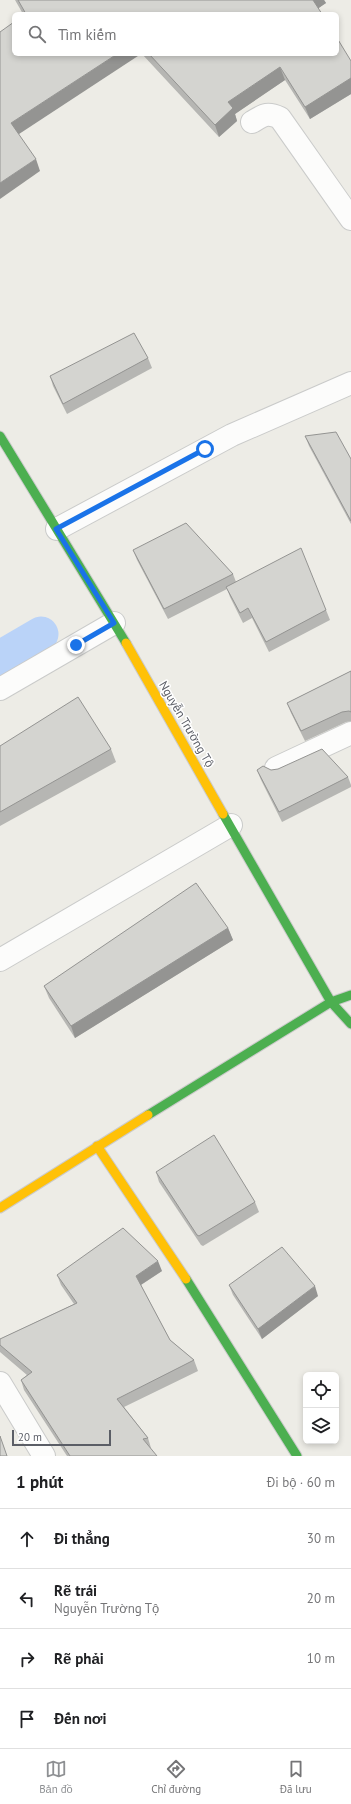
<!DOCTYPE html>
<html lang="vi">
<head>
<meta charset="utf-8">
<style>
  :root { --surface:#fff; --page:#f2f2f2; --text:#202124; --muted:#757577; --line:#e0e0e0; --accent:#8e9093 }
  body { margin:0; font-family:"PT Sans",sans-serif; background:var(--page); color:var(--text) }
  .controls { position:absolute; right:12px; bottom:12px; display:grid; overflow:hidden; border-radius:6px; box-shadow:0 2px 6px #0003 }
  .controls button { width:36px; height:36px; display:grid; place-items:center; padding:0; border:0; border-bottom:1px solid var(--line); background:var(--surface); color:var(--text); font:20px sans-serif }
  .scale { position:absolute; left:12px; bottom:10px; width:99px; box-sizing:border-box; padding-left:4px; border:2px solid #5b5e66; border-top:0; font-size:11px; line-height:14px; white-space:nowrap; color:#5b5e66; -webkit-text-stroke:3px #fff; paint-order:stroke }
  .stop { position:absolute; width:12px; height:12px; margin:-9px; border:3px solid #1a73e8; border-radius:50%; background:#fff }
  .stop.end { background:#1a73e8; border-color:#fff; box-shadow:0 1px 4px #0008 }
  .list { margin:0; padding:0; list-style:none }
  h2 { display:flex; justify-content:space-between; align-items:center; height:52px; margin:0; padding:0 16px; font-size:17px }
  h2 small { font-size:13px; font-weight:400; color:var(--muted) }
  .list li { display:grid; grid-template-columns:26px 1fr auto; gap:12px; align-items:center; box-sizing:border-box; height:60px; padding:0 16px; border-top:1px solid var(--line) }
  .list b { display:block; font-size:15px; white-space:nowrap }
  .list p { margin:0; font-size:13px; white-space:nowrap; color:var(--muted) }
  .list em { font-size:13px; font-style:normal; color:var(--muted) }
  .icon { flex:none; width:22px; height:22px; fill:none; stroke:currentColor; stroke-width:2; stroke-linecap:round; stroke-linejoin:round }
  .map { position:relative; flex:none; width:351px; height:1456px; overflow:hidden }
  .search { position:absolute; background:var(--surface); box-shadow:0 2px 6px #0003; left:12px; right:12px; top:12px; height:44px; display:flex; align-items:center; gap:10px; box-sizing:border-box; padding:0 14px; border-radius:6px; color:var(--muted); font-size:15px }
  .sheet { height:292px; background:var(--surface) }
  nav { display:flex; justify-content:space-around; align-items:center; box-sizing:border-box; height:56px; border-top:1px solid var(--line); background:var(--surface); font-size:11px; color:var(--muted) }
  nav a { display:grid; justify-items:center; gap:2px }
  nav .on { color:var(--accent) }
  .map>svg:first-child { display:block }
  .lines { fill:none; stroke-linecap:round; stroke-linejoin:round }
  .canal { stroke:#bad3f8; stroke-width:35 }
  .street-casing { stroke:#cacbca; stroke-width:24 }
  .fast-casing { stroke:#cbcbcb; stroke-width:11 }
  .slow-casing { stroke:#cbcbcb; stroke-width:11 }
  .street { stroke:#fcfcfb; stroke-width:22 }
  .fast { stroke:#4caf50; stroke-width:9 }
  .slow { stroke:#ffc107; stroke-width:9 }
  .wall { fill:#b6b6b3 }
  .shaded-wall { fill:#949492 }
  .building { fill:#d4d4d0; stroke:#949492 }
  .route { stroke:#1a73e8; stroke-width:5 }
  .labels { text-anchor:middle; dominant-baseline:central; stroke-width:3; stroke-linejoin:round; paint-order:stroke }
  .street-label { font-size:12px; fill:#5b5e66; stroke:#fff }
</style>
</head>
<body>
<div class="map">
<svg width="351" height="1456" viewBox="0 0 351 1456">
  <rect width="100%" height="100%" fill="#edece6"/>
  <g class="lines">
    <path class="canal" d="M0 658 41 634"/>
    <defs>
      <g id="street">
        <path d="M252 122C264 115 267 112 280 118L351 219"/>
        <path d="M57 529 232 435 351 383"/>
        <path d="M0 689 114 623"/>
        <path d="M276 768 351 733"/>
        <path d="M0 960 231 825"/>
        <path d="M0 1383 44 1456"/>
      </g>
      <g id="fast">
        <path d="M0 436 126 643"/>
        <path d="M223 814 331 1002 351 1024"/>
        <path d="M148 1115 331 1002 351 995"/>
        <path d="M186 1279 297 1456"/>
      </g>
      <g id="slow">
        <path d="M126 643 223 814"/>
        <path d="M97 1146 186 1279"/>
        <path d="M0 1208 148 1115"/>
      </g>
    </defs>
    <use href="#street" class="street-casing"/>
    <use href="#fast" class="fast-casing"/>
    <use href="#slow" class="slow-casing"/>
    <use href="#street" class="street"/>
    <use href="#fast" class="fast"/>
    <use href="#slow" class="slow"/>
  </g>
  <g class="wall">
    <path d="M15 0H324L326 3 318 8 322 14H23Z"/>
    <path d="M142 54H337L351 61V94L310 119 285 80 235 114 237 121 219 137Z"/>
    <path d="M148 358 152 368 67 414 53 386 50 376Z"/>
    <path d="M305 436 351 459V524L309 446Z"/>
    <path d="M133 550 233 574 236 582 326 610 330 620 269 652 252 618 243 623 230 597 227 589 168 619 137 560Z"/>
    <path d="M351 671V721L346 722 305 741 291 713 287 703Z"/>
    <path d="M0 746 111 749 116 762 0 826Z"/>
    <path d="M257 770 348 777 351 785V787L282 822 261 780Z"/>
    <path d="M228 928 233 940 75 1038 49 998 44 986Z"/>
    <path d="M156 1172 255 1202 259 1212 203 1246 201 1245 159 1182Z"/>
    <path d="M162 1271 141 1285 170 1340 194 1360 198 1371 124 1407 148 1438 151 1448H150L157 1456H67L24 1390 21 1380 27 1375 0 1352V1339L74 1304 61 1285 57 1275Z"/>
    <path d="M229 1285 318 1296 262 1339 233 1295Z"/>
  </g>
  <g class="shaded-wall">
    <path d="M312 0H324L326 3 316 10Z"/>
    <path d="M117 54H141L16 136 11 123Z"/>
    <path d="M280 67 285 80 235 114 237 121 219 137 215 125 228 102Z"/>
    <path d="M351 78V94L310 119 305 107Z"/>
    <path d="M36 159 40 171 0 199V183Z"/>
    <path d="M228 928 233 940 75 1038 71 1026Z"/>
    <path d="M158 1261 162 1271 139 1286 136 1276Z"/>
    <path d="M315 1286 318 1296 262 1339 258 1329Z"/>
  </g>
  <g class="building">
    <path d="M18 0H313L322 14H25H26Z"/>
    <path d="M14 22V54H117L11 123 36 159 0 183V32Z"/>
    <path d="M337 38 351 61V78L305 107 280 67 228 102 233 108 215 125 149 54H337Z"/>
    <path d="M134 333 148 358 63 404 50 376Z"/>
    <path d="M336 432 351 459V521L305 436Z"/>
    <path d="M186 523 233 574 164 609 133 550Z"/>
    <path d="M301 548 326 610 266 642 248 608 240 613 226 587Z"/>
    <path d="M351 671V712L349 711 342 712 301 731 287 703Z"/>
    <path d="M78 697 111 749 0 812V746Z"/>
    <path d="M322 749 348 777 279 812 257 770 263 766 271 770 278 769Z"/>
    <path d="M196 883 228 928 71 1026 44 986Z"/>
    <path d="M214 1135 255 1202 199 1236 197 1235 156 1172Z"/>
    <path d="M123 1228 158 1261 136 1276 170 1340 194 1360 117 1399 148 1438 143 1439 157 1456H70L21 1380 32 1372 0 1345V1339L77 1303 57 1275Z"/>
    <path d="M282 1247 315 1286 258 1329 229 1285Z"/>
    <path d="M0 1436 7 1456H0Z"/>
  </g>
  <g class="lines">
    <path class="route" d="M76 645 114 623 56 529 205 449"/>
  </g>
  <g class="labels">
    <g class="street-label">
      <text transform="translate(187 724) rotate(60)">Nguyễn Trường Tộ</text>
    </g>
  </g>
</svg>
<div class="controls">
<button><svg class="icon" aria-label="locate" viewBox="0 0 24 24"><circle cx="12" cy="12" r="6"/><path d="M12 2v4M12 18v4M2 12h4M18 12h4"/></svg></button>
<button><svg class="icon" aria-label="layers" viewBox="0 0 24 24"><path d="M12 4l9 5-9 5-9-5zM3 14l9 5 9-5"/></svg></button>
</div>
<div class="scale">20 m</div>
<div class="stop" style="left:205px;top:449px"></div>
<div class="stop end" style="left:76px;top:645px"></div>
<div class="search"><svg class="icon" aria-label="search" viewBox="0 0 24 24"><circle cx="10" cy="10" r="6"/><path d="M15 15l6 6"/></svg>Tìm kiếm</div>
</div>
<section class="sheet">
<h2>1 phút<small>Đi bộ · 60 m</small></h2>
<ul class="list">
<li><svg class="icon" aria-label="ahead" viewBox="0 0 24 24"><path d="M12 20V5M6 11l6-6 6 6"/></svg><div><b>Đi thẳng</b></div><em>30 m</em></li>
<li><svg class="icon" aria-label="left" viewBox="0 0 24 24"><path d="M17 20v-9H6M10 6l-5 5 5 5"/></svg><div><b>Rẽ trái</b><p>Nguyễn Trường Tộ</p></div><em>20 m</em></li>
<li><svg class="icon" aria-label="right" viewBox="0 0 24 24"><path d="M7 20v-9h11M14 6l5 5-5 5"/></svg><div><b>Rẽ phải</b></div><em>10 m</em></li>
<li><svg class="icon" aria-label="arrive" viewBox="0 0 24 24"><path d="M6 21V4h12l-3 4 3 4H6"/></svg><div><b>Đến nơi</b></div></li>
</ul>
</section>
<nav>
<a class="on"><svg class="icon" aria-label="map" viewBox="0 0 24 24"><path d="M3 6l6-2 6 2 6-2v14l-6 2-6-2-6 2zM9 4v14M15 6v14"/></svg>Bản đồ</a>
<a><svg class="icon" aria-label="directions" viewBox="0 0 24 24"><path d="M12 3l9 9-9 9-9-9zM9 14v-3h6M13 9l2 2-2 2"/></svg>Chỉ đường</a>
<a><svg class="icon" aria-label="saved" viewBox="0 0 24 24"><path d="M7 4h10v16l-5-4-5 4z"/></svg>Đã lưu</a>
</nav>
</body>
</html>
